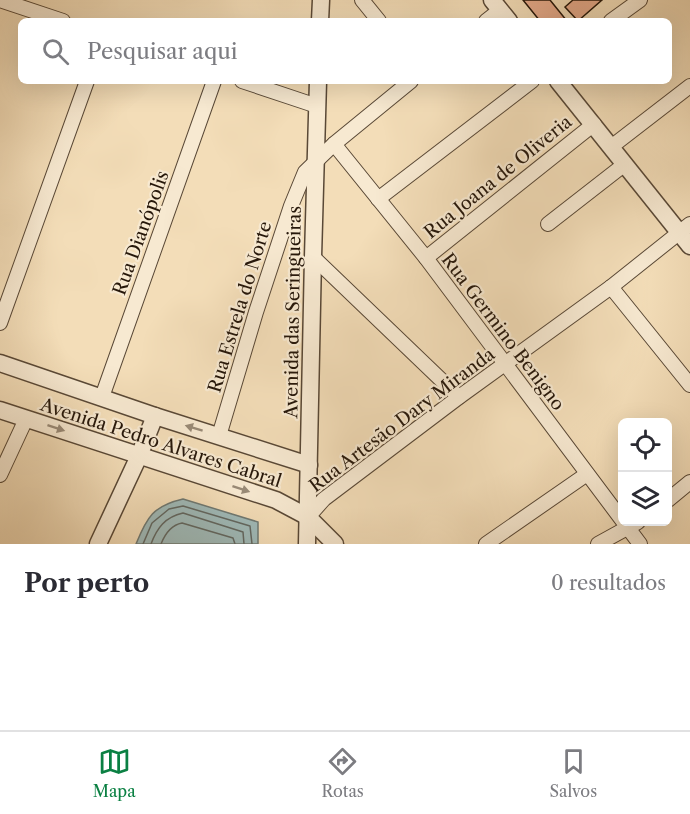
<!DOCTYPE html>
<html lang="pt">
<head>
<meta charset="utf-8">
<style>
  :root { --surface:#fff; --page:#f2f2f3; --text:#2b2b33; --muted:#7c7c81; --line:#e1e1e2; --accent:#0b8043 }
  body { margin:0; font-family:"Libre Caslon Text",serif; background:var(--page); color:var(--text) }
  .controls { position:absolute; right:18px; bottom:18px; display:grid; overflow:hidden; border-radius:9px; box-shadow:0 6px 24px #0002 }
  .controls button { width:54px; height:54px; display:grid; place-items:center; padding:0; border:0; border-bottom:2px solid var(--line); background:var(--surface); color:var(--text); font:30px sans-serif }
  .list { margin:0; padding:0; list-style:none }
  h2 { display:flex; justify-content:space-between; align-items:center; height:78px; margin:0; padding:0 24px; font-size:26px }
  h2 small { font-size:20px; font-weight:400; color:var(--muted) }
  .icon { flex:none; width:33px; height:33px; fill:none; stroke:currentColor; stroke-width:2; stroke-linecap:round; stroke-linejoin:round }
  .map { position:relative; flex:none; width:690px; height:544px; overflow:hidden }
  .search { position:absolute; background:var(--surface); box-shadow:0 6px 24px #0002; left:18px; right:18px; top:18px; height:66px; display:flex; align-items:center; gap:15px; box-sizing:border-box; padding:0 21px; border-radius:9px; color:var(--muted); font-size:22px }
  .sheet { height:186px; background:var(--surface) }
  nav { display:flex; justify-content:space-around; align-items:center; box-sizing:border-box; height:84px; border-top:2px solid var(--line); background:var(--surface); font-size:16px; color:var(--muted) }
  nav a { display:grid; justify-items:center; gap:3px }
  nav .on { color:var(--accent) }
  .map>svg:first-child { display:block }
  .water { fill:#9fbab9; stroke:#6f7973; stroke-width:1.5 }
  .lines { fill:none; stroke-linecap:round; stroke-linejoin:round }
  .shore { stroke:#626862; stroke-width:1.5 }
  .building { fill:#e6ab8c; stroke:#26170a; stroke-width:1.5 }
  .minor-casing { stroke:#594836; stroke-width:16 }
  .tertiary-casing { stroke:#594836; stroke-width:19 }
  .minor { stroke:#f7e9d1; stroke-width:14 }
  .tertiary { stroke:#f7e9d1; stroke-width:16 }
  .oneway { fill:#998a77 }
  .labels { text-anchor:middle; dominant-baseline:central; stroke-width:4.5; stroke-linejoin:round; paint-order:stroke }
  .street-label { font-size:18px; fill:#26170a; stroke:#f7e9d1 }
</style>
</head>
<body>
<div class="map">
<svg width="690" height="544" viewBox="0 0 690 544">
  <rect width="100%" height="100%" fill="#f3ddb8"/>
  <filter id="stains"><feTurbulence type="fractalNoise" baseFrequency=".00333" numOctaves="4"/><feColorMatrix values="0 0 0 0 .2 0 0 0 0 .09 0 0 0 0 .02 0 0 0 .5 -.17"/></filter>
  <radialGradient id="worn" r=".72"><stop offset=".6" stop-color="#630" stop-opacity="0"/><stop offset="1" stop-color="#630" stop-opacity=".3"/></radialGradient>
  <path class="water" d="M183 499 258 522V544H136C147 517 153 506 183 499Z"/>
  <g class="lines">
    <g class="shore">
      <path d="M143 544 152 523 169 509 183 506 250 526 252 544"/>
      <path d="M151 544C157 528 165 517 183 513L243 532 244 544"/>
      <path d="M161 544C165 534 171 525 182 523L233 538 235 544"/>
    </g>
  </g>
  <g class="building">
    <path d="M523 0H550L567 21H540Z"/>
    <path d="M573 0H602L578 21 565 7Z"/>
  </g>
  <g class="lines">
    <defs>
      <g id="minor">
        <path d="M0 0 63 21"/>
        <path d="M362 0 379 21"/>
        <path d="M486 21 500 10"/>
        <path d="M611 21 640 0"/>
        <path d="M242 81 317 106"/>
        <path d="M334 144 426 258 640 544"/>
        <path d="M611 147 690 86"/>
        <path d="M378 199 532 81"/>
        <path d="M548 224 625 164"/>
        <path d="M313 257 459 397"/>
        <path d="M426 258 594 124"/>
        <path d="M611 287 690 385"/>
        <path d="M0 323 87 81"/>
        <path d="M102 397 214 81"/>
        <path d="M219 436 256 312 291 206 305 172 334 144 411 81"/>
        <path d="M0 475 26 419"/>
        <path d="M668 500 690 482"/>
        <path d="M308 517 324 499 459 397 611 287 690 224"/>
        <path d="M486 544 587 474"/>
        <path d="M598 544 638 522"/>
      </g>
      <g id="tertiary">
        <path d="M492 0 509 21"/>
        <path d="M320 21 321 0"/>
        <path d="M558 81 690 246"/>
        <path d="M0 363 155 416 309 465"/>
        <path d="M0 410 276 500 308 517 335 544"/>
        <path d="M98 544 139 456 155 416"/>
        <path d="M307 544 313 257 318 81"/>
      </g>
    </defs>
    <use href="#minor" class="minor-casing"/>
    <use href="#tertiary" class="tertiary-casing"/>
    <use href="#minor" class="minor"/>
    <use href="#tertiary" class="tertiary"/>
  </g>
  <defs><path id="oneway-solid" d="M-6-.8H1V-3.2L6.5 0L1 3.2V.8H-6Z" transform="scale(1.5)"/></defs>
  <g class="oneway">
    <use href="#oneway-solid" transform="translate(56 428) rotate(18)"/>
    <use href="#oneway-solid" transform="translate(194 428) rotate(-163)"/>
    <use href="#oneway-solid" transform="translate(241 489) rotate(18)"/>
  </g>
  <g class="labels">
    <g class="street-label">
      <text transform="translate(498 177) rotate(-39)">Rua Joana de Oliveria</text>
      <text transform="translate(141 233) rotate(-70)">Rua Dianópolis</text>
      <text transform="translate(240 307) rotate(-73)">Rua Estrela do Norte</text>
      <text transform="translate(293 312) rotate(-89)">Avenida das Seringueiras</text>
      <text transform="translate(503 332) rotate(53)">Rua Germino Benigno</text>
      <text transform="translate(402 420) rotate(-37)">Rua Artesão Dary Miranda</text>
      <text transform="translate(161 443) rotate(18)">Avenida Pedro Alvares Cabral</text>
    </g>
  </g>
  <rect width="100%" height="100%" filter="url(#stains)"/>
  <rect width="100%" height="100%" fill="url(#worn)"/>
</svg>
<div class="controls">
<button><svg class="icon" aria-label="locate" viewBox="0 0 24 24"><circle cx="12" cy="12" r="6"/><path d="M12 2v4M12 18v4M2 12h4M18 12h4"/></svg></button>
<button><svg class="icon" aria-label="layers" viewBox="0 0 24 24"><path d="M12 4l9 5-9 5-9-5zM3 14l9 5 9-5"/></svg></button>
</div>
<div class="search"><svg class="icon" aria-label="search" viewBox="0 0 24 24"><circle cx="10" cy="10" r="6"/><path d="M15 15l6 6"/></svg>Pesquisar aqui</div>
</div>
<section class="sheet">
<h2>Por perto<small>0 resultados</small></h2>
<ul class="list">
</ul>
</section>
<nav>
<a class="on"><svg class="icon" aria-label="map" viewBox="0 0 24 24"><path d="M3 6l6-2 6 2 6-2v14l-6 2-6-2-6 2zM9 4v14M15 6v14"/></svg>Mapa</a>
<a><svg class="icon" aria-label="directions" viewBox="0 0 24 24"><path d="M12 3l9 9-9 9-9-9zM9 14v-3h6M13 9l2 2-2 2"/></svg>Rotas</a>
<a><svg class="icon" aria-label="saved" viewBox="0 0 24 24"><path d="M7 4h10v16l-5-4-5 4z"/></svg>Salvos</a>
</nav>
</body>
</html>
